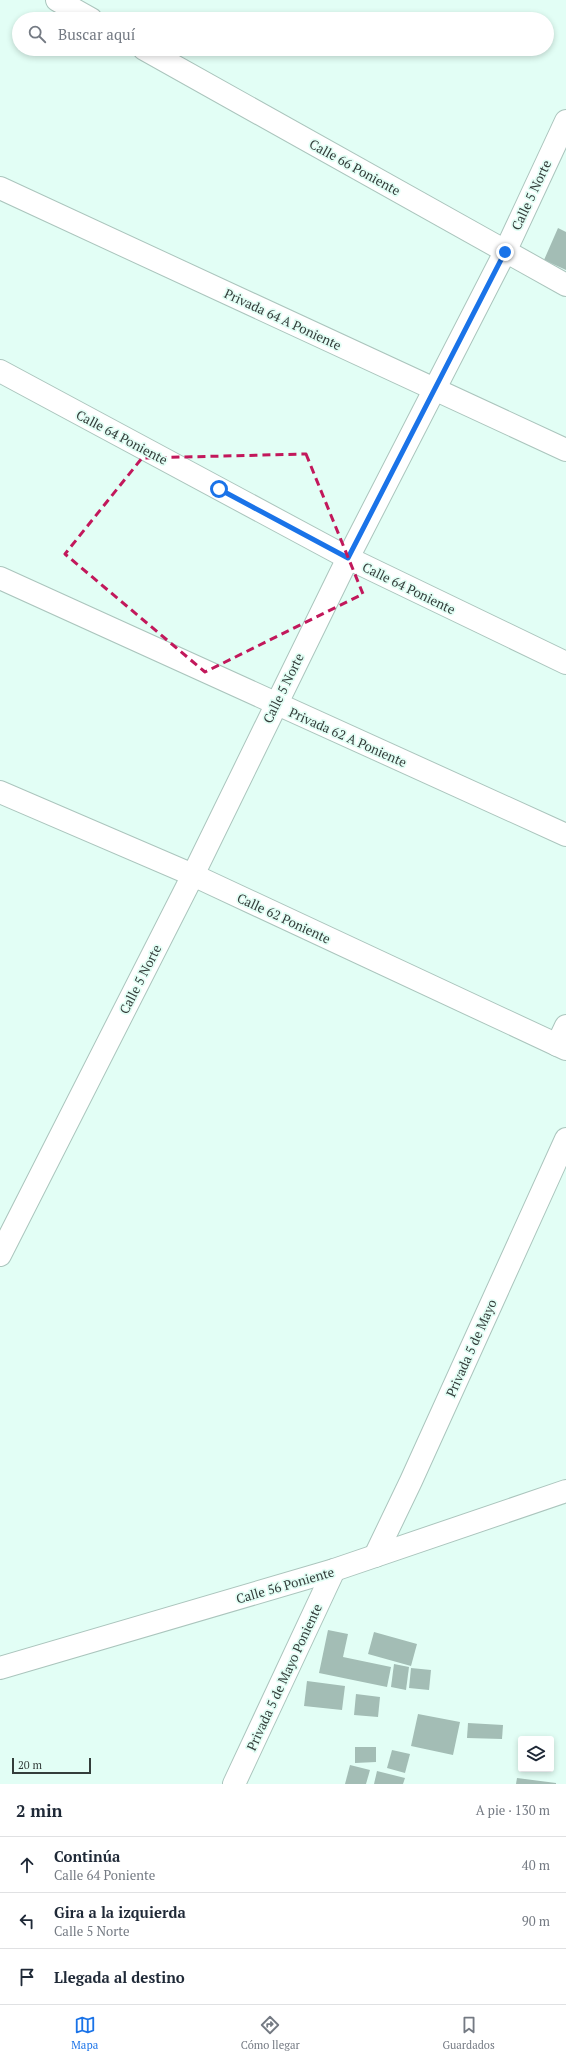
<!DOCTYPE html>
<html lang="es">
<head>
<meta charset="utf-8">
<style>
  :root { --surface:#fff; --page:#f6f6f7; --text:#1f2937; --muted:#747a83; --line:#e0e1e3; --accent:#1a73e8 }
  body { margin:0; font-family:"PT Serif",serif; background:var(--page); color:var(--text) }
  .controls { position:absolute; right:12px; bottom:12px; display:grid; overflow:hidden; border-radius:4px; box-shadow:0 2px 6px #0003 }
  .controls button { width:36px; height:36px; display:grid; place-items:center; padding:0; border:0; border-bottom:1px solid var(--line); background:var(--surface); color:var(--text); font:20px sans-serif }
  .scale { position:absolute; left:12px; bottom:10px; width:79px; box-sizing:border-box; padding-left:4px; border:2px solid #333d3a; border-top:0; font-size:11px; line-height:14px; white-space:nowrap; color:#333d3a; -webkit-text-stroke:3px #e2fef5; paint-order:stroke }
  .stop { position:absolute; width:12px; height:12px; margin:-9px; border:3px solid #1a73e8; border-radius:50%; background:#fff }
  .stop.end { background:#1a73e8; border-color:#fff; box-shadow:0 1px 4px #0008 }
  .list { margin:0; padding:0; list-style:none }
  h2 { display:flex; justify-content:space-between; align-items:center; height:52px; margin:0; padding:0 16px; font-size:17px }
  h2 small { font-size:13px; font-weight:400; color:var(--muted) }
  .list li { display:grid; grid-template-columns:26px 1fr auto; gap:12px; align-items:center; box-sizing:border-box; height:56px; padding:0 16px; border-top:1px solid var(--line) }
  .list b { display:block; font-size:15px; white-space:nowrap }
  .list p { margin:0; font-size:13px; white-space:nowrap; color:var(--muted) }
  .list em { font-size:13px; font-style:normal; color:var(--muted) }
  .icon { flex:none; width:22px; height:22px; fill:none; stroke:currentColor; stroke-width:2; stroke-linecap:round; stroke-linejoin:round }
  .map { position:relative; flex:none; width:566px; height:1784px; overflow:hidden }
  .search { position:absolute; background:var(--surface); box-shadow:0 2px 6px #0003; left:12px; right:12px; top:12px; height:44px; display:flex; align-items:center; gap:10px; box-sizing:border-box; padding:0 14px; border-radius:22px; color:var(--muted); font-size:15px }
  .sheet { height:220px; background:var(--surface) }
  nav { display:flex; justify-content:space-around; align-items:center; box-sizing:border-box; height:56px; border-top:1px solid var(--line); background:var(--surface); font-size:11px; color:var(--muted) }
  nav a { display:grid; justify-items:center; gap:2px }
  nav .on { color:var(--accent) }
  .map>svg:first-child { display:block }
  .building { fill:#a3bdb5 }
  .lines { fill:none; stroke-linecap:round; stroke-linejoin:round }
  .street-casing { stroke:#abc5bd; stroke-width:24 }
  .street { stroke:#fff; stroke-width:22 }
  .route { stroke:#1a73e8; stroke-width:5 }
  .marked { fill:none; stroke:#c2185b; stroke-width:3; stroke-dasharray:8 5; stroke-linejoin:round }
  .labels { text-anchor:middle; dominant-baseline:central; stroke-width:3.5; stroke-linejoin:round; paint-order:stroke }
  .street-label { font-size:13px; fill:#333d3a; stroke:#e2fef5 }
</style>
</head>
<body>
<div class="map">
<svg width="566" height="1784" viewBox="0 0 566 1784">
  <rect width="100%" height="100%" fill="#e2fef5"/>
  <g class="building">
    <path d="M558 228 566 232V270L544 260Z"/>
    <path d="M328 1630 348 1634 343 1657 391 1667 387 1687 319 1673Z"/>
    <path d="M374 1632 417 1644 411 1666 368 1654Z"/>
    <path d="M394 1664 409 1667 406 1690 391 1687Z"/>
    <path d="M411 1668 431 1670 429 1690 409 1688Z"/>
    <path d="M307 1681 345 1686 342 1710 304 1706Z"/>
    <path d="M356 1694 380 1697 378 1717 354 1715Z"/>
    <path d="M418 1714 460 1722 453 1755 411 1746Z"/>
    <path d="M468 1723 503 1725 502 1739 467 1738Z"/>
    <path d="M355 1747H376V1762L355 1763Z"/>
    <path d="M392 1750 410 1754 405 1773 387 1768Z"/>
    <path d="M350 1765 370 1770 366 1784H345Z"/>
    <path d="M377 1771 405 1778 403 1784H374Z"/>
    <path d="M517 1778 556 1783V1784H516Z"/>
  </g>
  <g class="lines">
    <defs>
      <g id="street">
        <path d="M57 0 91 19"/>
        <path d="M144 49 566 285"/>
        <path d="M0 188 566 450"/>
        <path d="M0 371 348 558 566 663"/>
        <path d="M0 578 566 835"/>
        <path d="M0 792 193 875 566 1049"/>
        <path d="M557 1045 566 1026"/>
        <path d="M0 1255 193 875 348 558 505 252 566 121"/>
        <path d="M375 1556 411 1481 566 1139"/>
        <path d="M0 1668 334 1570 566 1491"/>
        <path d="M234 1784 334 1570"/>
      </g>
    </defs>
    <use href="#street" class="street-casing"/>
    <use href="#street" class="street"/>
  </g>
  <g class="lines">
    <path class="route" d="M219 489 348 558 505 252"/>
  </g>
  <path class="marked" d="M306 454 363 594 205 672 65 554 142 458Z"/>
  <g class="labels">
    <g class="street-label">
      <text transform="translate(355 167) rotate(29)">Calle 66 Poniente</text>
      <text transform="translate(531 195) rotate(-65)">Calle 5 Norte</text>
      <text transform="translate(283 319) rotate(25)">Privada 64 A Poniente</text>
      <text transform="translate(122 437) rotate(28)">Calle 64 Poniente</text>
      <text transform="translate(409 588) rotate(26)">Calle 64 Poniente</text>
      <text transform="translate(283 688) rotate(-64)">Calle 5 Norte</text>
      <text transform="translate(348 737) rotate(24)">Privada 62 A Poniente</text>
      <text transform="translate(284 918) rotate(25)">Calle 62 Poniente</text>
      <text transform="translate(140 979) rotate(-63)">Calle 5 Norte</text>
      <text transform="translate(471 1348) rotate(-66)">Privada 5 de Mayo</text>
      <text transform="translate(285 1585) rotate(-16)">Calle 56 Poniente</text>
      <text transform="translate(284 1677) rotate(-65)">Privada 5 de Mayo Poniente</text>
    </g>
  </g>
</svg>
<div class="controls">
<button><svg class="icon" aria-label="layers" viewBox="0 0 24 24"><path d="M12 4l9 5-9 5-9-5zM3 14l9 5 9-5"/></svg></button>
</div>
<div class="scale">20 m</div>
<div class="stop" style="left:219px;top:489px"></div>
<div class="stop end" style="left:505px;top:252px"></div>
<div class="search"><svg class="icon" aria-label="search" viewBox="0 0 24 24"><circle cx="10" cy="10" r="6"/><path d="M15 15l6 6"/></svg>Buscar aquí</div>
</div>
<section class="sheet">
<h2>2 min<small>A pie · 130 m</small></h2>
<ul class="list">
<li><svg class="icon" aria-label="ahead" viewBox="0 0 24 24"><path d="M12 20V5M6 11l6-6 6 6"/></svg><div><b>Continúa</b><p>Calle 64 Poniente</p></div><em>40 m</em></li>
<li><svg class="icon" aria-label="left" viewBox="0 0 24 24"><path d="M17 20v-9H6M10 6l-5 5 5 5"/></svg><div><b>Gira a la izquierda</b><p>Calle 5 Norte</p></div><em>90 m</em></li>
<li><svg class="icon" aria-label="arrive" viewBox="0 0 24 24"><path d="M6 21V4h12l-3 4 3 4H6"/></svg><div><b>Llegada al destino</b></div></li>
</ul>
</section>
<nav>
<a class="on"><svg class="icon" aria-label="map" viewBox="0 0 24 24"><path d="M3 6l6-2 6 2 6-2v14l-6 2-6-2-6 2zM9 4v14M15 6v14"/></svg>Mapa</a>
<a><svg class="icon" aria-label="directions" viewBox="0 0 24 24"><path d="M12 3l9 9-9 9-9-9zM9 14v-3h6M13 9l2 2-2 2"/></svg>Cómo llegar</a>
<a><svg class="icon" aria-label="saved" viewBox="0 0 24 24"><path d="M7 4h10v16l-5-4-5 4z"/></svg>Guardados</a>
</nav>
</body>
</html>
